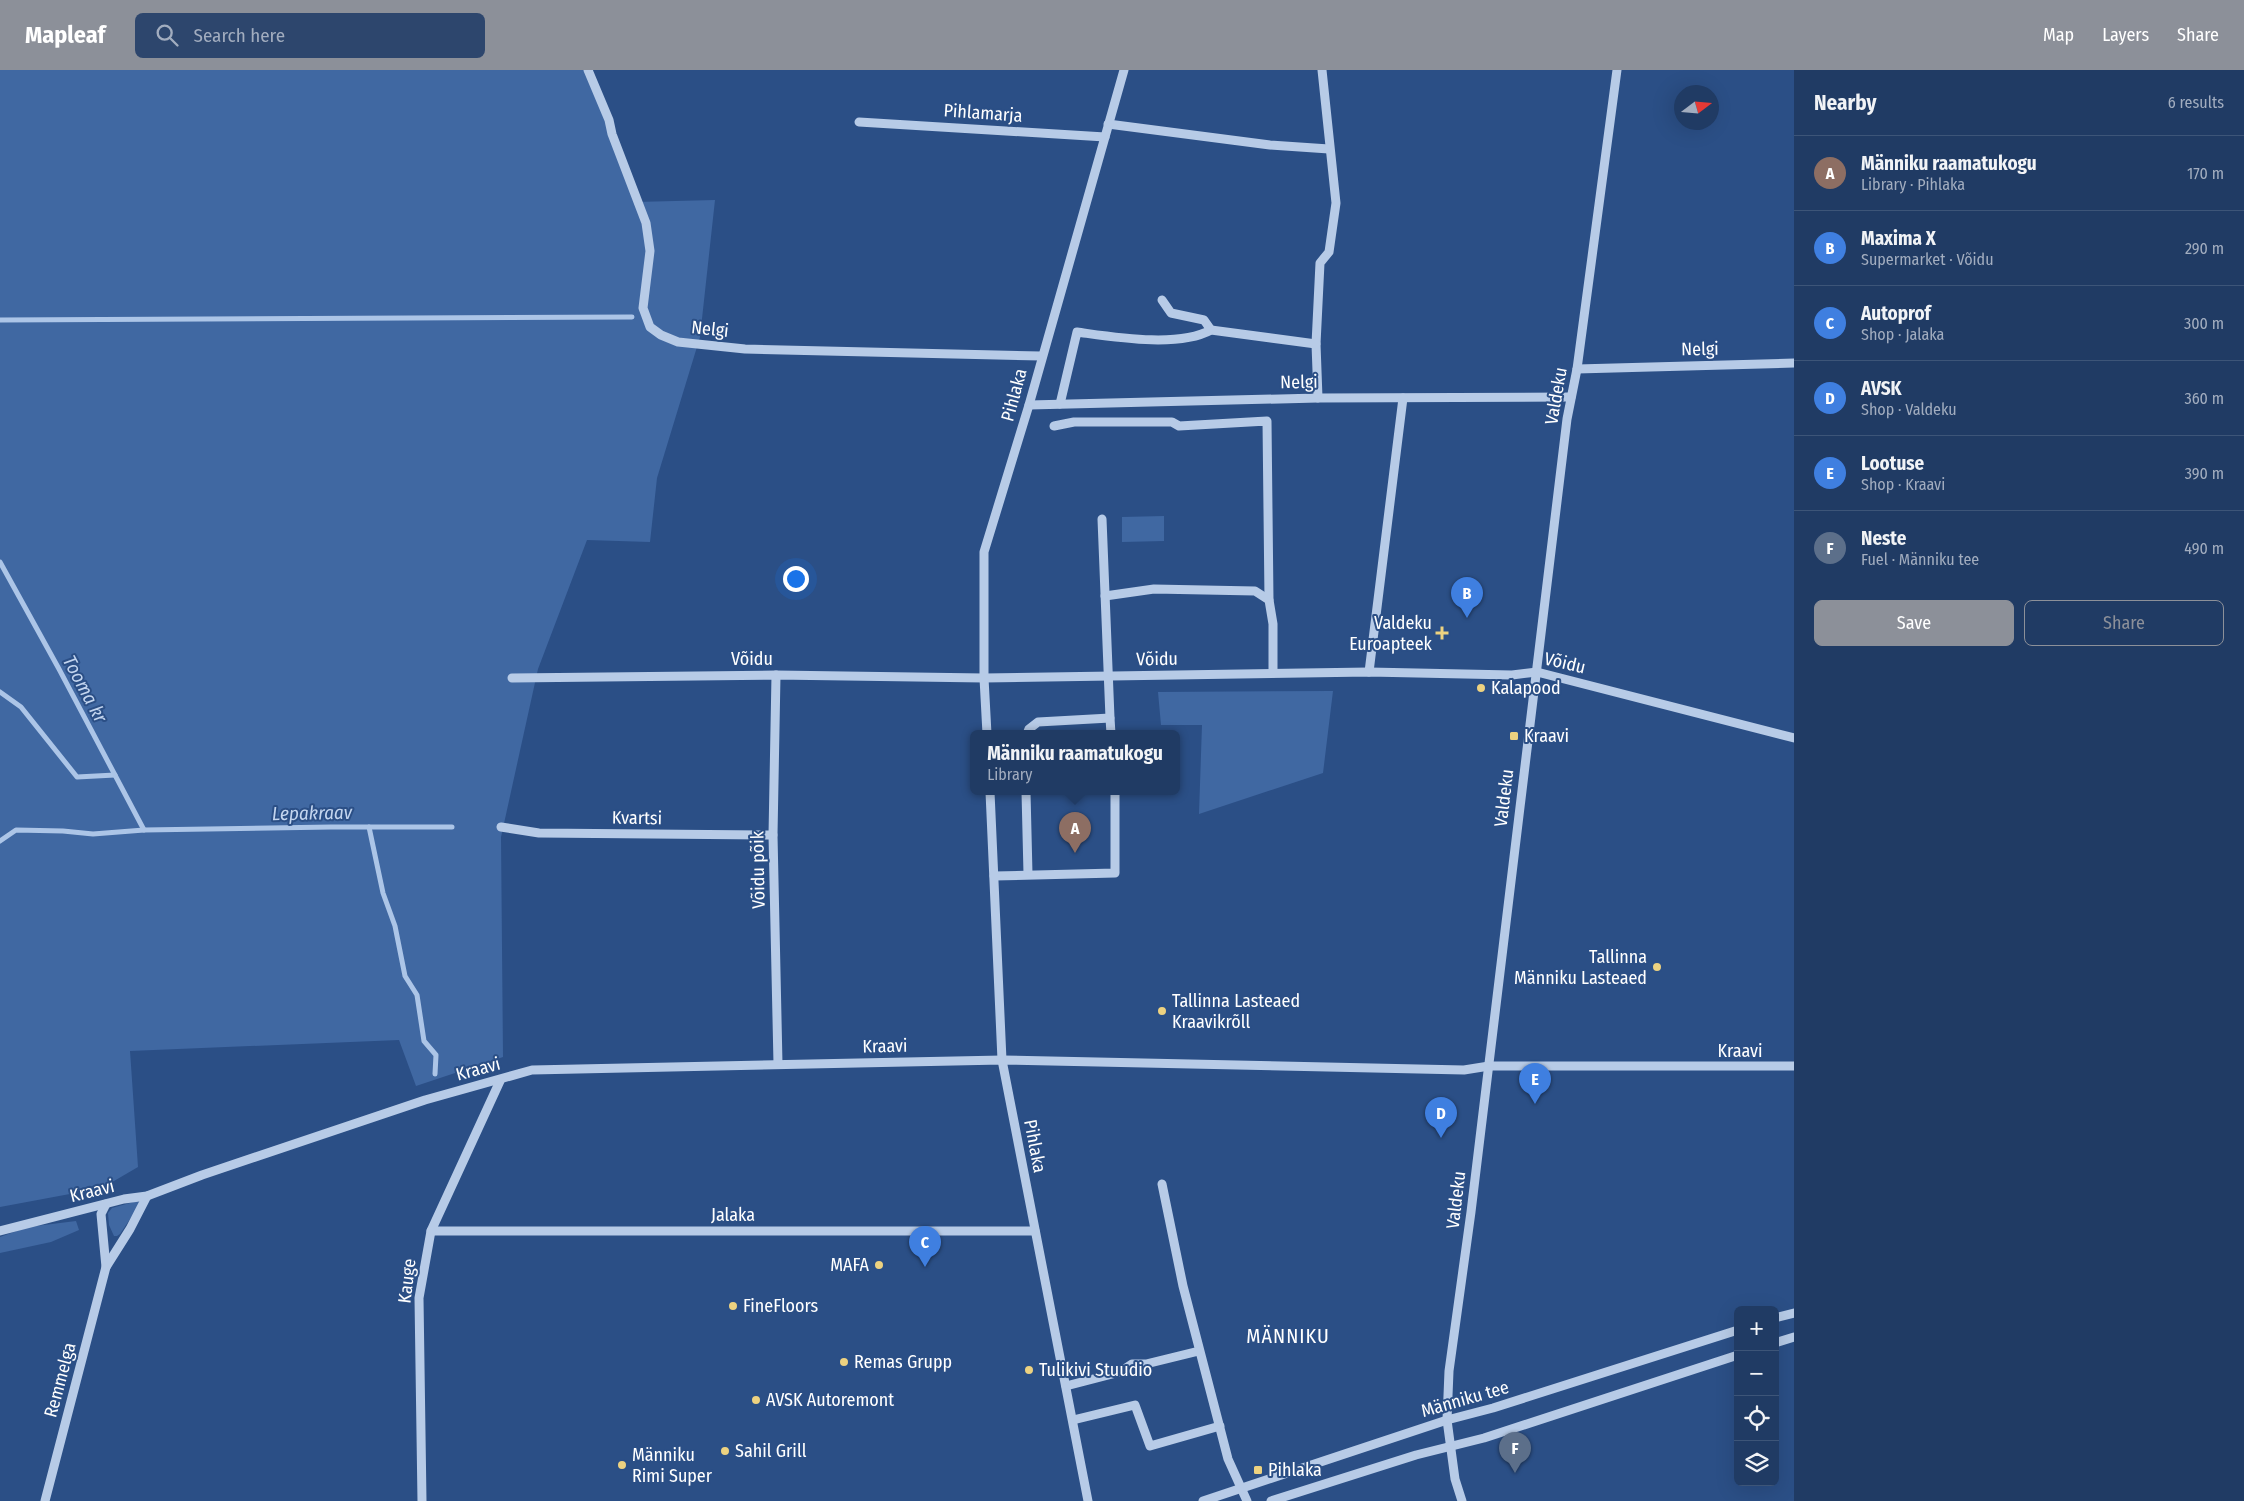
<!DOCTYPE html>
<html lang="en">
<head>
<meta charset="utf-8">
<style>
  :root { --surface:#203b64; --page:#2d466d; --text:#f1f3f6; --muted:#a2adbf; --line:#3d5578; --accent:#8c9099 }
  body { margin:0; font-family:"Fira Sans Condensed",sans-serif; background:var(--page); color:var(--text) }
  .controls { position:absolute; right:15px; bottom:15px; display:grid; overflow:hidden; border-radius:8px; box-shadow:0 5px 20px #0002 }
  .controls button { width:45px; height:45px; display:grid; place-items:center; padding:0; border:0; border-bottom:1px solid var(--line); background:var(--surface); color:var(--text); font:25px sans-serif }
  .compass { position:absolute; left:1674px; top:15px; width:45px; height:45px; border-radius:50%; background:var(--surface); box-shadow:0 5px 20px #0002; rotate:74deg }
  .you { position:absolute; left:795px; top:508px; width:18px; height:18px; margin:-12px; border:4px solid #fff; border-radius:50%; background:#1a73e8; box-shadow:0 0 0 8px #1a73e833 }
  .badge { display:grid; place-items:center; width:32px; height:32px; border-radius:50%; background:var(--accent); color:#fff; font-size:16px; font-weight:700 }
  .pin { position:absolute; translate:-50% -41px; filter:drop-shadow(0 1px 2px #0008) }
  .pin::after { content:''; position:absolute; top:26px; width:18px; height:15px; background:inherit; clip-path:polygon(0 0,100% 0,50% 100%) }
  .popup { position:absolute; left:970px; top:660px; width:210px; height:65px; box-sizing:border-box; display:grid; place-content:center; border-radius:8px; background:var(--surface); filter:drop-shadow(0 1px 4px #0005); font-size:16px; white-space:nowrap; color:var(--muted) }
  .popup b { font-size:19px; color:var(--text) }
  .popup::after { content:''; position:absolute; left:50%; top:100%; margin-left:-10px; border:10px solid transparent; border-top-color:var(--surface) }
  .list { margin:0; padding:0; list-style:none }
  h2 { display:flex; justify-content:space-between; align-items:center; height:65px; margin:0; padding:0 20px; font-size:21px }
  h2 small { font-size:16px; font-weight:400; color:var(--muted) }
  .list li { display:grid; grid-template-columns:32px 1fr auto; gap:15px; align-items:center; box-sizing:border-box; height:75px; padding:0 20px; border-top:1px solid var(--line) }
  .list b { display:block; font-size:19px; white-space:nowrap }
  .list p { margin:0; font-size:16px; white-space:nowrap; color:var(--muted) }
  .list em { font-size:16px; font-style:normal; color:var(--muted) }
  .actions { display:flex; gap:10px; padding:15px 20px }
  .actions a { flex:1; padding:11px 0; border:1px solid var(--accent); border-radius:8px; text-align:center; font-size:18px; color:var(--accent) }
  .actions .main { background:var(--accent); color:#fff }
  .icon { flex:none; width:28px; height:28px; fill:none; stroke:currentColor; stroke-width:2; stroke-linecap:round; stroke-linejoin:round }
  .map { position:relative; flex:none; width:1794px; height:1431px; overflow:hidden }
  header { display:flex; align-items:center; gap:30px; box-sizing:border-box; height:70px; padding:0 25px; background:var(--accent); color:#fff }
  header strong { font-size:24px }
  nav { display:flex; gap:28px; margin-inline-start:auto; font-size:18px }
  .search { width:350px; height:45px; background:var(--page); display:flex; align-items:center; gap:12px; box-sizing:border-box; padding:0 18px; border-radius:8px; color:var(--muted); font-size:19px }
  main { display:flex }
  aside { flex:1; background:var(--surface) }
  .map>svg:first-child { display:block }
  .green { fill:#4068a2 }
  .lines { fill:none; stroke-linecap:round; stroke-linejoin:round }
  .stream { stroke:#acc5e7; stroke-width:5 }
  .minor { stroke:#b7cbe7; stroke-width:9 }
  .poi-dot { fill:#edd280; stroke:#2b4f86; stroke-width:2 }
  .labels { text-anchor:middle; dominant-baseline:central; stroke-width:4; stroke-linejoin:round; paint-order:stroke }
  .street-label { font-size:18px; fill:#fff; stroke:#2b4f86 }
  .poi-label { font-size:18px; fill:#fff; stroke:#2b4f86; text-anchor:start }
  .water-label { font-size:19px; font-style:italic; fill:#c3d5ef; stroke:#2b4f86 }
  .quarter-label { font-size:20px; letter-spacing:1px; fill:#fff; stroke:#2b4f86 }
</style>
</head>
<body>
<header>
<strong>Mapleaf</strong>
<div class="search"><svg class="icon" aria-label="search" viewBox="0 0 24 24"><circle cx="10" cy="10" r="6"/><path d="M15 15l6 6"/></svg>Search here</div>
<nav><a>Map</a><a>Layers</a><a>Share</a></nav>
</header>
<main>
<div class="map">
<svg width="1794" height="1431" viewBox="0 0 1794 1431">
  <rect width="100%" height="100%" fill="#2b4f86"/>
  <g class="green">
    <path d="M0 0H586L635 132 715 130 700 267 657 408 650 472 587 470 538 599 501 767 503 987 416 1016 399 970 130 981 138 1097 102 1118 0 1137Z"/>
    <path d="M1164 446V471L1122 472V447Z"/>
    <path d="M1333 621 1323 703 1199 744 1202 655H1161L1158 622Z"/>
    <path d="M137 1131 140 1133 138 1137 120 1164 117 1166H114L109 1155 108 1143 112 1138Z"/>
    <path d="M76 1151 79 1160 51 1172 0 1183V1167L28 1157Z"/>
  </g>
  <g class="lines">
    <g class="stream">
      <path d="M0 250 632 247"/>
      <path d="M0 492 59 599 144 760"/>
      <path d="M0 622 21 637 77 707 115 705"/>
      <path d="M369 757 383 823 395 856 405 906 417 925 424 971 436 985 435 1004"/>
      <path d="M0 771 16 760 63 761 93 764 144 760 331 757H452"/>
    </g>
    <g class="minor">
      <path d="M588 0 609 50 612 64 646 153 650 181 643 238 650 257 661 265 678 272 745 279 1041 286"/>
      <path d="M859 52 1105 67"/>
      <path d="M1108 54 1270 75 1329 79"/>
      <path d="M1162 230 1171 243 1204 250 1211 260"/>
      <path d="M1577 299 1794 293"/>
      <path d="M1318 328 1316 274 1320 193 1329 182 1336 133 1322 0"/>
      <path d="M1060 334 1077 262C1114 267 1178 278 1211 260L1316 274"/>
      <path d="M1029 335 1318 328 1571 327"/>
      <path d="M1054 356 1074 352H1172L1179 356 1267 351 1269 530"/>
      <path d="M1105 526 1154 519 1255 521 1269 530 1273 554V603"/>
      <path d="M1369 602 1403 328"/>
      <path d="M776 605 773 765 778 994"/>
      <path d="M512 608 776 605 984 608 1369 602 1512 605 1537 602 1794 668"/>
      <path d="M1110 648 1111 664"/>
      <path d="M987 664 984 608V482L1029 335 1124 0"/>
      <path d="M1027 664 1029 659 1038 652 1110 648 1102 449"/>
      <path d="M990 722 1002 990 1088 1431"/>
      <path d="M1026 722 1028 804"/>
      <path d="M501 757 539 763 773 765"/>
      <path d="M994 806 1115 803V722"/>
      <path d="M1162 1114 1183 1216 1228 1389 1247 1431"/>
      <path d="M0 1161 124 1129 147 1126 202 1105 425 1030 532 1000 1002 990 1464 1000 1489 996H1794"/>
      <path d="M431 1161H1035"/>
      <path d="M106 1197 130 1159 147 1126"/>
      <path d="M1775 1248 1794 1243"/>
      <path d="M1775 1273 1794 1267"/>
      <path d="M1066 1316 1120 1302 1132 1294H1146L1199 1281"/>
      <path d="M1073 1350 1135 1335 1150 1376 1220 1356"/>
      <path d="M45 1431 106 1197 101 1144 106 1134"/>
      <path d="M422 1431 419 1228 431 1161 500 1011"/>
      <path d="M1203 1431 1447 1350 1493 1338 1738 1260"/>
      <path d="M1271 1431 1416 1385 1484 1368 1738 1285"/>
      <path d="M1462 1431 1455 1409 1447 1350 1449 1301 1471 1142 1567 349 1577 299 1617 0"/>
    </g>
  </g>
  <g class="poi-dot">
    <path d="M1439.5 555.5h5v5h5v5h-5v5h-5v-5h-5v-5h5z"/>
    <circle cx="1481" cy="618" r="5"/>
    <rect x="1509" y="661" width="10" height="10" rx="2.5"/>
    <circle cx="1657" cy="897" r="5"/>
    <circle cx="1162" cy="941" r="5"/>
    <circle cx="879" cy="1195" r="5"/>
    <circle cx="733" cy="1236" r="5"/>
    <circle cx="844" cy="1292" r="5"/>
    <circle cx="1029" cy="1300" r="5"/>
    <circle cx="756" cy="1330" r="5"/>
    <circle cx="725" cy="1381" r="5"/>
    <circle cx="622" cy="1395" r="5"/>
    <rect x="1253" y="1395" width="10" height="10" rx="2.5"/>
  </g>
  <g class="labels">
    <g class="street-label">
      <text transform="translate(983 43) rotate(4)">Pihlamarja</text>
      <text transform="translate(710 259) rotate(6)">Nelgi</text>
      <text transform="translate(1700 279) rotate(-1)">Nelgi</text>
      <text transform="translate(1299 312) rotate(-1)">Nelgi</text>
      <text transform="translate(1014 325) rotate(-75)">Pihlaka</text>
      <text transform="translate(1556 326) rotate(-80)">Valdeku</text>
      <text x="752" y="589">Võidu</text>
      <text transform="translate(1157 589) rotate(-1)">Võidu</text>
      <text transform="translate(1565 593) rotate(13)">Võidu</text>
      <text transform="translate(1504 728) rotate(-83)">Valdeku</text>
      <text transform="translate(637 748) rotate(1)">Kvartsi</text>
      <text transform="translate(758 800) rotate(-91)">Võidu põik</text>
      <text transform="translate(885 976) rotate(-1)">Kraavi</text>
      <text x="1740" y="981">Kraavi</text>
      <text transform="translate(478 999) rotate(-15)">Kraavi</text>
      <text transform="translate(1035 1076) rotate(79)">Pihlaka</text>
      <text transform="translate(92 1121) rotate(-14)">Kraavi</text>
      <text transform="translate(1456 1130) rotate(-83)">Valdeku</text>
      <text x="733" y="1145">Jalaka</text>
      <text transform="translate(407 1211) rotate(-83)">Kauge</text>
      <text transform="translate(60 1310) rotate(-75)">Remmelga</text>
      <text transform="translate(1465 1329) rotate(-16)">Männiku tee</text>
    </g>
    <g class="poi-label">
      <text x="1432" y="553" text-anchor="end">Valdeku<tspan x="1432" dy="21">Euroapteek</tspan></text>
      <text x="1491" y="618">Kalapood</text>
      <text x="1524" y="666">Kraavi</text>
      <text x="1647" y="887" text-anchor="end">Tallinna<tspan x="1647" dy="21">Männiku Lasteaed</tspan></text>
      <text x="1172" y="931">Tallinna Lasteaed<tspan x="1172" dy="21">Kraavikrõll</tspan></text>
      <text x="869" y="1195" text-anchor="end">MAFA</text>
      <text x="743" y="1236">FineFloors</text>
      <text x="854" y="1292">Remas Grupp</text>
      <text x="1039" y="1300">Tulikivi Stuudio</text>
      <text x="766" y="1330">AVSK Autoremont</text>
      <text x="735" y="1381">Sahil Grill</text>
      <text x="632" y="1385">Männiku<tspan x="632" dy="21">Rimi Super</tspan></text>
      <text x="1268" y="1400">Pihlaka</text>
    </g>
    <g class="water-label">
      <text transform="translate(85 619) rotate(62)">Tooma kr</text>
      <text transform="translate(312 743) rotate(-1)">Lepakraav</text>
    </g>
    <g class="quarter-label">
      <text x="1288" y="1266">MÄNNIKU</text>
    </g>
  </g>
</svg>
<div class="controls">
<button>+</button>
<button>−</button>
<button><svg class="icon" aria-label="locate" viewBox="0 0 24 24"><circle cx="12" cy="12" r="6"/><path d="M12 2v4M12 18v4M2 12h4M18 12h4"/></svg></button>
<button><svg class="icon" aria-label="layers" viewBox="0 0 24 24"><path d="M12 4l9 5-9 5-9-5zM3 14l9 5 9-5"/></svg></button>
</div>
<svg class="compass" viewBox="-18 -18 36 36"><path d="M0-13l5 13h-10z" fill="#e53935"/><path d="M0 13l5-13h-10z" fill="#a2adbf"/></svg>
<div class="you"></div>
<div class="pin badge" style="left:1075px;top:783px;background:#8d6e63">A</div>
<div class="popup"><b>Männiku raamatukogu</b>Library</div>
<div class="pin badge" style="left:1467px;top:548px;background:#3f7fe0">B</div>
<div class="pin badge" style="left:925px;top:1197px;background:#3f7fe0">C</div>
<div class="pin badge" style="left:1441px;top:1068px;background:#3f7fe0">D</div>
<div class="pin badge" style="left:1535px;top:1034px;background:#3f7fe0">E</div>
<div class="pin badge" style="left:1515px;top:1403px;background:#5c6f8a">F</div>
</div>
<aside>
<h2>Nearby<small>6 results</small></h2>
<ul class="list">
<li><span class="badge" style="background:#8d6e63">A</span><div><b>Männiku raamatukogu</b><p>Library · Pihlaka</p></div><em>170 m</em></li>
<li><span class="badge" style="background:#3f7fe0">B</span><div><b>Maxima X</b><p>Supermarket · Võidu</p></div><em>290 m</em></li>
<li><span class="badge" style="background:#3f7fe0">C</span><div><b>Autoprof</b><p>Shop · Jalaka</p></div><em>300 m</em></li>
<li><span class="badge" style="background:#3f7fe0">D</span><div><b>AVSK</b><p>Shop · Valdeku</p></div><em>360 m</em></li>
<li><span class="badge" style="background:#3f7fe0">E</span><div><b>Lootuse</b><p>Shop · Kraavi</p></div><em>390 m</em></li>
<li><span class="badge" style="background:#5c6f8a">F</span><div><b>Neste</b><p>Fuel · Männiku tee</p></div><em>490 m</em></li>
</ul>
<div class="actions"><a class="main">Save</a><a>Share</a></div>
</aside>
</main>
</body>
</html>
